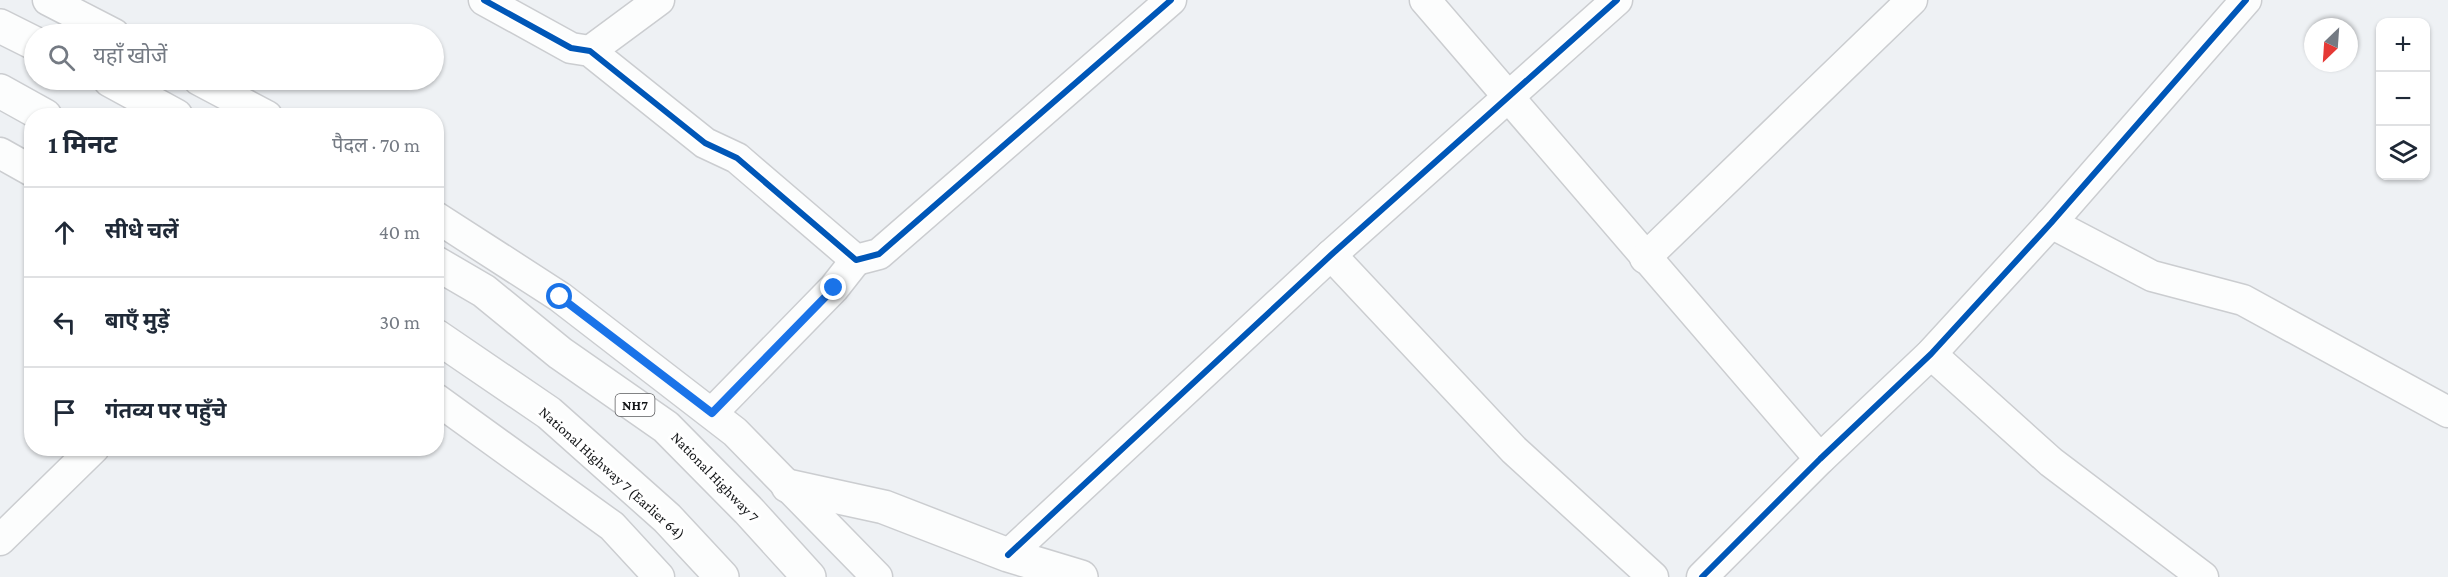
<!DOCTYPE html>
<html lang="hi">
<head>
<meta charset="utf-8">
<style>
  :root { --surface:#fff; --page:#f6f6f7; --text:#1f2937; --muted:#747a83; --line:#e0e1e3 }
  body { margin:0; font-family:"Crimson Pro","Noto Sans Devanagari",serif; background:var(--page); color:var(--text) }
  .controls { position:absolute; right:18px; top:18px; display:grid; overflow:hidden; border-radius:12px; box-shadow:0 2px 4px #0004 }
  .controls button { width:54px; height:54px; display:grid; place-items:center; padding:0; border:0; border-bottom:2px solid var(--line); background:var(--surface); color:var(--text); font:30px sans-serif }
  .compass { position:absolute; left:2304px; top:18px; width:54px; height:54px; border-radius:50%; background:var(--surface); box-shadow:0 2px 4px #0004; rotate:205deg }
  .stop { position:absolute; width:18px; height:18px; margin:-14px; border:4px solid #1a73e8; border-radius:50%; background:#fff }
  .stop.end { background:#1a73e8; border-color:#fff; box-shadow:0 2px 6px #0008 }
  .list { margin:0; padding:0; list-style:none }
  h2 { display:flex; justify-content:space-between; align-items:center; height:78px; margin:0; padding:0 24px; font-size:26px }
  h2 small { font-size:20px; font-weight:400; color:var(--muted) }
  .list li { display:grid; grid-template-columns:39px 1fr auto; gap:18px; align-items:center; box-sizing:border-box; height:90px; padding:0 24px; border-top:2px solid var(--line) }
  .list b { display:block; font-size:22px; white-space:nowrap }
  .list em { font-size:20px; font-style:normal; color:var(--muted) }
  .icon { flex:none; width:33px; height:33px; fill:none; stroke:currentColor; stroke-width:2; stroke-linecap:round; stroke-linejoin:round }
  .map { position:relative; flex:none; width:2448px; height:577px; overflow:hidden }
  .search { position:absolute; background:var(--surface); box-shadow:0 2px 4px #0004; left:24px; top:24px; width:420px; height:66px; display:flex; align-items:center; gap:15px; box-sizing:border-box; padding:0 21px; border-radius:33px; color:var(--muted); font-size:22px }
  .panel { position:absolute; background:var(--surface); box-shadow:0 2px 4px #0004; left:24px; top:108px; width:420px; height:348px; border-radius:24px }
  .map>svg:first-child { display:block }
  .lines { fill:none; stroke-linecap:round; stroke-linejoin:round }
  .minor-casing { stroke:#cbcdd0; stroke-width:33 }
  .tertiary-casing { stroke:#cbcdd0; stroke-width:36 }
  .trunk-casing { stroke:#cbcdd0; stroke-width:36 }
  .minor { stroke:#fcfdfd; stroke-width:30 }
  .tertiary { stroke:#fcfdfd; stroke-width:33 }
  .trunk { stroke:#fcfdfd; stroke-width:33 }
  .cycleway-casing { stroke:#fff; stroke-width:10 }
  .cycleway { stroke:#0057b8; stroke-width:6 }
  .route { stroke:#1a73e8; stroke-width:8 }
  .labels { text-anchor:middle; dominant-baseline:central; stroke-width:6; stroke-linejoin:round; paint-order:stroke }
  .shield { fill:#fff; stroke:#5a5b5d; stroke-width:1.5 }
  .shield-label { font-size:14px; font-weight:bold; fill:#131517 }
  .street-label { font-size:15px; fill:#131517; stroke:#fff }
</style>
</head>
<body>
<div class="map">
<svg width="2448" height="577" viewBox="0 0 2448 577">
  <rect width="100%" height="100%" fill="#eef1f4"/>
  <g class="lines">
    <defs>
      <g id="minor">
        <path d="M48 0 114 34"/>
        <path d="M484 0 571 48 590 51 705 143 737 158 856 260 879 254 1171 0"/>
        <path d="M1425 0 1820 459"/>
        <path d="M590 51 659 0"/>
        <path d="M199 80 267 116"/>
        <path d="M0 153 32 171"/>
        <path d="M436 217 560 297 735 432 877 577"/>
        <path d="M2051 223 2152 276 2243 300 2448 412"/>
        <path d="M1331 255 1514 450 1653 577"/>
        <path d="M1645 258 1912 0"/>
        <path d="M1931 354 2051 462 2203 577"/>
        <path d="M436 399 612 526 659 577"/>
        <path d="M712 413 834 288 856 260"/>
        <path d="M0 540 94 448"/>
        <path d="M1008 555 1331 255 1617 0"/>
        <path d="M1702 577 1820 459 1931 354 2051 223 2246 0"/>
      </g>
      <path id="tertiary" d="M788 486 884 507 1008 555 1081 577"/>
      <g id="trunk">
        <path d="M0 26 34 43"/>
        <path d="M110 80 176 116"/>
        <path d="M0 91 45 116"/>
        <path d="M436 263 484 291 560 353 666 427 748 510 809 577"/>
        <path d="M436 336 549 413 667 518 722 577"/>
      </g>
    </defs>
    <use href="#minor" class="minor-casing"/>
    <use href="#tertiary" class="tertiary-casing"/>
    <use href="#trunk" class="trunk-casing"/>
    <use href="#minor" class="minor"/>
    <use href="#tertiary" class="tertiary"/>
    <use href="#trunk" class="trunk"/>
    <defs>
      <g id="cycleway">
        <path d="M484 0 571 48 590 51 705 143 737 158 856 260 879 254 1171 0"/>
        <path d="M1008 555 1331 255 1617 0"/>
        <path d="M1702 577 1820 459 1931 354 2051 223 2246 0"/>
      </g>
    </defs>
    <use href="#cycleway" class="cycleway-casing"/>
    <use href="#cycleway" class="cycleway"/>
  </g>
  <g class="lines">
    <path class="route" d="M560 297 712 413 834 288"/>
  </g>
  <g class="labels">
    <rect class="shield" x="615.5" y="394" width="39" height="22" rx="4.5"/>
    <g class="shield-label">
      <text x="635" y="405">NH7</text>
    </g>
    <g class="street-label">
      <text transform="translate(612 473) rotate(42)">National Highway 7 (Earlier 64)</text>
      <text transform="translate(715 477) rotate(46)">National Highway 7</text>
    </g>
  </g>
</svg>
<div class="controls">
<button>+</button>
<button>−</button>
<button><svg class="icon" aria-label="layers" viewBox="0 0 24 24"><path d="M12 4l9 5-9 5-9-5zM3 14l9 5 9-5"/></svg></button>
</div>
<svg class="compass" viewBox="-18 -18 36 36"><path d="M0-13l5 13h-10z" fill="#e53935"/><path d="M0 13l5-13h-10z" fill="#747a83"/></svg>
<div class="stop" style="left:560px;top:297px"></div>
<div class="stop end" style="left:834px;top:288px"></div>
<div class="search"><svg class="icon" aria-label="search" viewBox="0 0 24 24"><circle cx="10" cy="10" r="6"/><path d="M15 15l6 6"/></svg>यहाँ खोजें</div>
<section class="panel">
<h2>1 मिनट<small>पैदल · 70 m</small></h2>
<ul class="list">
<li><svg class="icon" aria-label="ahead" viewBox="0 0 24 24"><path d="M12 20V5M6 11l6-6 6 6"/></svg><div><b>सीधे चलें</b></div><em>40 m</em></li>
<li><svg class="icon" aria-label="left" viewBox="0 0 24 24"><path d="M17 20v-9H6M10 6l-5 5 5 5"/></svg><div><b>बाएँ मुड़ें</b></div><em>30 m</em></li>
<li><svg class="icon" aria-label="arrive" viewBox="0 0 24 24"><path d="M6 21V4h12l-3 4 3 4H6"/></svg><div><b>गंतव्य पर पहुँचे</b></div></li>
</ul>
</section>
</div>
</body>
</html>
